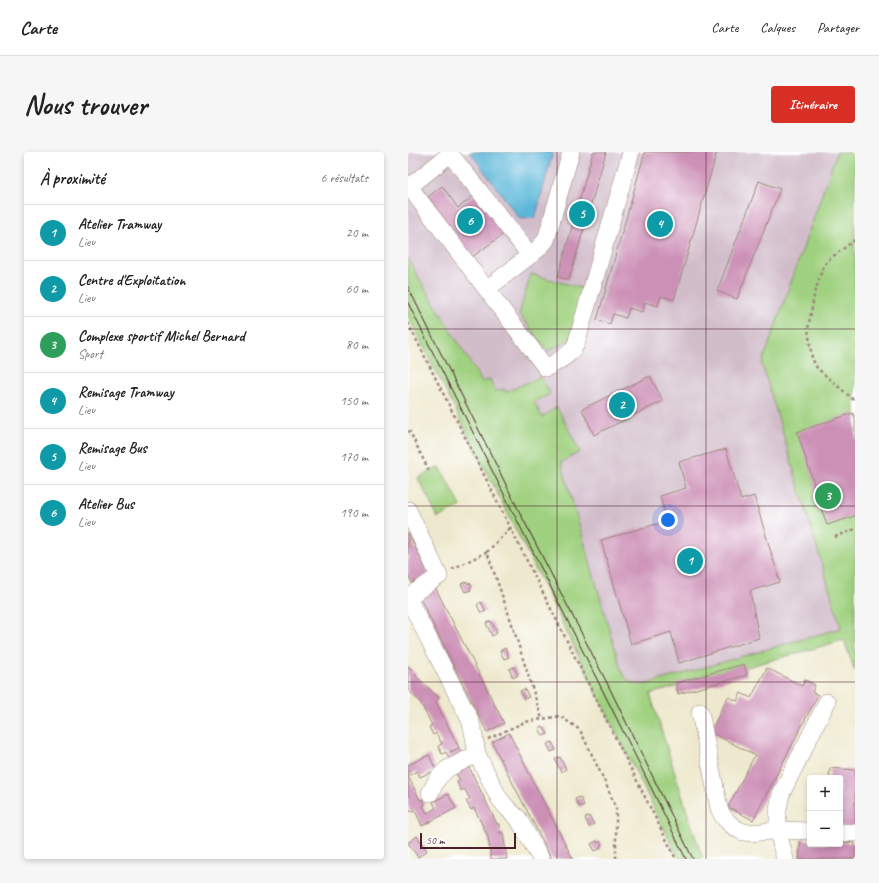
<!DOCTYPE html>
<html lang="fr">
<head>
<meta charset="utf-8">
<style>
  :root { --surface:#fff; --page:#f6f6f6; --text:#222; --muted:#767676; --line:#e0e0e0; --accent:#d93025 }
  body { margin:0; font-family:Caveat,sans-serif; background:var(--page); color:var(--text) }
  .controls { position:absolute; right:12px; bottom:12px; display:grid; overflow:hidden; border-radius:4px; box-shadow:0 2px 6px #0003 }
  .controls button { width:36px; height:36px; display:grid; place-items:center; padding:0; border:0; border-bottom:1px solid var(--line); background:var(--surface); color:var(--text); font:20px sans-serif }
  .scale { position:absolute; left:12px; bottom:10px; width:96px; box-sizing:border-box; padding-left:4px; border:2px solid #4a1f2b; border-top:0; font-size:11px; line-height:14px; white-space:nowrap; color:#4a1f2b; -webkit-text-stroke:3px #fff; paint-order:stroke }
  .you { position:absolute; left:260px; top:368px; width:14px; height:14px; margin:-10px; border:3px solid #fff; border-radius:50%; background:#1a73e8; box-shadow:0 0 0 6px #1a73e833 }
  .badge { display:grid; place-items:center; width:26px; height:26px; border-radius:50%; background:var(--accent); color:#fff; font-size:13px; font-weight:700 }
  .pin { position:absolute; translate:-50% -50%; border:2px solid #fff; box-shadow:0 1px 4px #0006 }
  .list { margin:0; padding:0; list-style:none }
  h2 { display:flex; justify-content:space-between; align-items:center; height:52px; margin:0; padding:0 16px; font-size:17px }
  h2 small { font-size:13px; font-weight:400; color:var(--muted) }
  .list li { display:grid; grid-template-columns:26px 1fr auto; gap:12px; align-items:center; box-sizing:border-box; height:56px; padding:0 16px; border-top:1px solid var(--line) }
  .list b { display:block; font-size:15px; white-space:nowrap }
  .list p { margin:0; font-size:13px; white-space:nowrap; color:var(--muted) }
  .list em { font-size:13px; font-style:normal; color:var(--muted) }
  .map { position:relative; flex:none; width:447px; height:707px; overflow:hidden; border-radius:4px }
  header { display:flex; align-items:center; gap:24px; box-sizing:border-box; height:56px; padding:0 20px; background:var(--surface); border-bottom:1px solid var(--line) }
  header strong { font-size:19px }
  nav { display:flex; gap:22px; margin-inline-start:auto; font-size:14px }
  .intro { display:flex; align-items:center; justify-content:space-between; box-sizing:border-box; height:96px; padding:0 24px }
  h1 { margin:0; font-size:28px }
  .button { padding:10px 18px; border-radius:4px; background:var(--accent); color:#fff; font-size:14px; font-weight:700 }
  main { display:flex; gap:24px; padding:0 24px }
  aside { flex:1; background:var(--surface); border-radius:4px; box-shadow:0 2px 6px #0003 }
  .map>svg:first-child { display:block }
  .industrial { fill:#d1bdca }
  .green { fill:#a0d180; stroke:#757856 }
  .water { fill:#5cb7d9; stroke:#536b82 }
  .building { fill:#cc8fb6 }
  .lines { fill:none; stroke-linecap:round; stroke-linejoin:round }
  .minor-casing { stroke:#9c847c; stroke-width:18 }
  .path { stroke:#9c847c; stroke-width:2.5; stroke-dasharray:3 3; stroke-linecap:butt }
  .minor { stroke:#fff; stroke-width:17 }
  .tram { stroke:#4a1f2b; stroke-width:1 }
  .grid { fill:none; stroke:#4a1f2b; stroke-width:1; stroke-opacity:0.55 }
</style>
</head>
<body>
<header>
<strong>Carte</strong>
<nav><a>Carte</a><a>Calques</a><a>Partager</a></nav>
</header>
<div class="intro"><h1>Nous trouver</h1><a class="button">Itinéraire</a></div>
<main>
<aside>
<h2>À proximité<small>6 résultats</small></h2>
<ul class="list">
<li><span class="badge" style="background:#0f9aa8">1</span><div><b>Atelier Tramway</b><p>Lieu</p></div><em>20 m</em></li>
<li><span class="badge" style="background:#0f9aa8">2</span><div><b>Centre d'Exploitation</b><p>Lieu</p></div><em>60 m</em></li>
<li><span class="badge" style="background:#2e9e5b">3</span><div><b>Complexe sportif Michel Bernard</b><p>Sport</p></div><em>80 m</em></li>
<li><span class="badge" style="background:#0f9aa8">4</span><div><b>Remisage Tramway</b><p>Lieu</p></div><em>150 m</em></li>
<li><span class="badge" style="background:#0f9aa8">5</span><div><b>Remisage Bus</b><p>Lieu</p></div><em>170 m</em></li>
<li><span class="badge" style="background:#0f9aa8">6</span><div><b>Atelier Bus</b><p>Lieu</p></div><em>190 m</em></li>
</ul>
</aside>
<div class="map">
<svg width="447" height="707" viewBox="0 0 447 707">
  <rect width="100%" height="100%" fill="#fff"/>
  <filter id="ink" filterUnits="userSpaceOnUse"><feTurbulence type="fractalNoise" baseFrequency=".025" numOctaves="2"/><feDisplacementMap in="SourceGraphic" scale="8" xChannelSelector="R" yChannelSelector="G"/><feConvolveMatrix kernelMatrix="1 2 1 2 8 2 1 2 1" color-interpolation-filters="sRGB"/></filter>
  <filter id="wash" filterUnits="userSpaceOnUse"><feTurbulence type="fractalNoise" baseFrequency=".012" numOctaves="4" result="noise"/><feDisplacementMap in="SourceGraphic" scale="16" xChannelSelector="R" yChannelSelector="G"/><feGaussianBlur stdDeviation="0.9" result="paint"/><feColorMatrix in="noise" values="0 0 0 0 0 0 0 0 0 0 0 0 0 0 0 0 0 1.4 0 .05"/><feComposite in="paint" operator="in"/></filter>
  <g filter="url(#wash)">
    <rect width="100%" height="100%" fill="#eee9ce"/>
    <path class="industrial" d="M0 0H429L354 212 436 487 213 550 0 116Z"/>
    <g class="green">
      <path d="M429 0H447V519L436 488 242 542 284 675 295 707H271L126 414 0 164V106L11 126 74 230 82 227 87 239 96 237 98 240 132 225 139 235 142 242 126 250 134 265 149 255 172 300 153 310 213 518C218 531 227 533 239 532L433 476 354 212Z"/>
      <path d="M123 122 177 137 162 188 140 199 111 162Z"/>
      <path d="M32 315 53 354 30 366 10 326Z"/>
    </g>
    <path class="water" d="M62 0H145L127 66 112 67Z"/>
    <g id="blocks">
      <g class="building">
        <path d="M185 0H198L161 128 150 125Z"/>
        <path d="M237 0H309L266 148 253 144 250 154 237 150 234 160 221 156 218 166 205 162 202 172 189 168Z"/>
        <path d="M351 29 372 37 329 147 309 139Z"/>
        <path d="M34 34 50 56 68 42 97 81 64 105 20 45Z"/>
        <path d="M242 224 255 249 186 283 174 257Z"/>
        <path d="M445 261 447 267V364L419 373 405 332 406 331 389 280Z"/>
        <path d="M318 297 333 348 346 344 372 430 342 439 351 486 271 511 263 480 223 492 193 388 259 369 252 344 278 336 271 310Z"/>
        <path d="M0 381 21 423 4 431 0 423Z"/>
        <path d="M59 430 60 432 62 431 64 434 62 436 63 438 57 440 53 432Z"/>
        <path d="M26 433 96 571 79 580 10 442Z"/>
        <path d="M73 450 78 459 73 461 69 453Z"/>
        <path d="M83 469 89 481 84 484 78 471Z"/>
        <path d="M97 496 101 505 96 507 92 499Z"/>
        <path d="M336 512 339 523 270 542 268 531Z"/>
        <path d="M0 514 8 522 7 523 31 546 28 550 51 596 42 600 51 597 55 604 43 610 38 600 34 602 30 594 34 592 28 581 25 583 21 575 24 573 12 550 0 538Z"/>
        <path d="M106 515 110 523 105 526 101 517Z"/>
        <path d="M359 516 394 534 397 528 407 533 404 540 410 543 345 668 320 655 347 603 302 580 320 545 329 549 333 541 343 546Z"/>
        <path d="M117 537 121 545 116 547 112 539Z"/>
        <path d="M135 574 140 582 135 584 131 576Z"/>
        <path d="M101 581 129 637 165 707H144L98 618 84 590Z"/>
        <path d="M144 590 148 598 143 600 139 592Z"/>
        <path d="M21 603 28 618 12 625 9 619 0 624V613Z"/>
        <path d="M152 605 158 617 153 620 147 607Z"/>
        <path d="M60 613 89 672H91L92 681H95L99 707H83L80 685 66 656 63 658 62 656 58 649 62 647 57 638 56 637 53 639 49 630 52 629 47 619Z"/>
        <path d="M422 616 447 618V675L432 674V626H421Z"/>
        <path d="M0 624 12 648 14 647 17 653 15 654 19 661 28 656 25 650 40 642 48 656 14 674 7 658 3 660 0 654Z"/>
        <path d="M172 645 176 653 171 655 167 647Z"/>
        <path d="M181 664 186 672 181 675 177 666Z"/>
        <path d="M9 684 19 699 10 705 0 691Z"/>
        <path d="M393 687 402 688V692H432V690L447 691V707H391Z"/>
        <path d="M189 689 190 691 192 689 194 693 192 694 193 696 187 699 183 692Z"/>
      </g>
    </g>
  </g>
  <g filter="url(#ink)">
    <use href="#blocks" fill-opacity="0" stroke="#9c847c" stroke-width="1"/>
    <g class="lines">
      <defs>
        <g id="minor">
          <path d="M0 33 138 216C150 209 162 204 168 192L223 0"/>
          <path d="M1 35 42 2 122 103"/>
          <path d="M79 137 130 97 138 88 163 0"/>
          <path d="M0 358 31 424 9 439 0 446"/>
          <path d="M0 446 62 568 65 579 69 602 91 646 99 656 110 666 133 707"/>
          <path d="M292 560 311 656C314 666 325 676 335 680 343 682 361 679 370 678V657L373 642 419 550"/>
          <path d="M22 641 30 626 39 617 69 602"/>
          <path d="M432 680 447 681"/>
          <path d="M377 707 373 692 370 678 402 679"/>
        </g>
      </defs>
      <use href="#minor" class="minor-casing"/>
      <g class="path">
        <path d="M447 88 420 108 415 115 407 139 400 177 404 206 409 216 447 249"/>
        <path d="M0 171 268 707"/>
        <path d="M0 279 2 280 21 319"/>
        <path d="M427 385 447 377"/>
        <path d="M79 400 103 375"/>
        <path d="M44 417 79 400 103 469 134 567"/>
        <path d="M80 587 117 570 152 564 172 578 197 630 208 656V707"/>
      </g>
      <use href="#minor" class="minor"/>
      <g class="tram">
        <path d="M0 135 111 359 199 531 285 707"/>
        <path d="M0 151 231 611 278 707"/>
      </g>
    </g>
  </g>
  <path class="grid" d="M149 0V707M298 0V707M0 177H447M0 354H447M0 530H447"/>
</svg>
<div class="controls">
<button>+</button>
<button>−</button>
</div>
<div class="scale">50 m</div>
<div class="you"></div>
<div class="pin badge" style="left:282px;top:409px;background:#0f9aa8">1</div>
<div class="pin badge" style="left:214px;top:253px;background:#0f9aa8">2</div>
<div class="pin badge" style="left:420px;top:344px;background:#2e9e5b">3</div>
<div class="pin badge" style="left:252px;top:72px;background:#0f9aa8">4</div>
<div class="pin badge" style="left:174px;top:62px;background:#0f9aa8">5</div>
<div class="pin badge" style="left:62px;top:69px;background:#0f9aa8">6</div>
</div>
</main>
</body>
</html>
